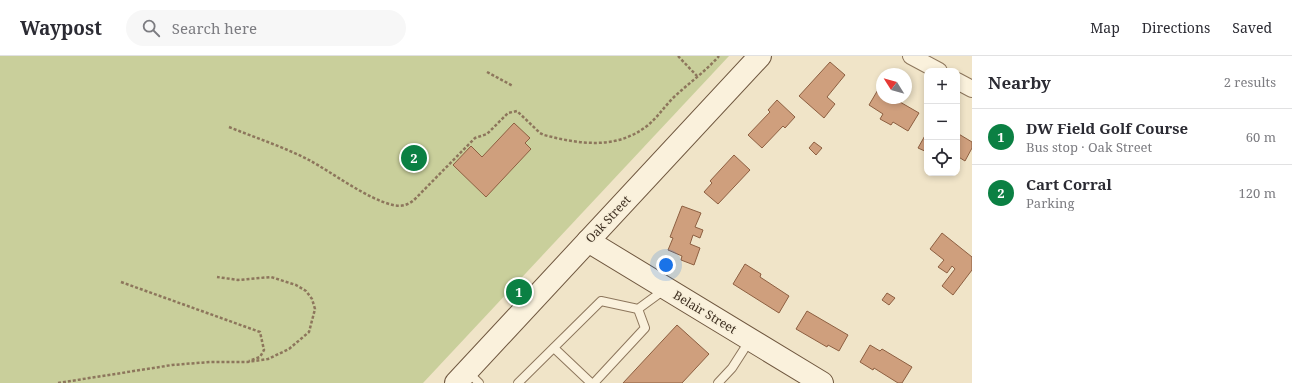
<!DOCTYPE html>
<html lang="en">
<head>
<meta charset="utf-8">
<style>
  :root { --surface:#fff; --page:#f7f7f7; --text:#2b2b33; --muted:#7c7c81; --line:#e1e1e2; --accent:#0b8043 }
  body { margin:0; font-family:"Noto Serif",serif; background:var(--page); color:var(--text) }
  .controls { position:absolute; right:12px; top:12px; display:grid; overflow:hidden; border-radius:8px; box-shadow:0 2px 6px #0003 }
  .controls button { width:36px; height:36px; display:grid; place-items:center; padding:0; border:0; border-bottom:1px solid var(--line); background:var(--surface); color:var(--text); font:20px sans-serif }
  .compass { position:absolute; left:876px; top:12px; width:36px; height:36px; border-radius:50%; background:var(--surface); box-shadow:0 2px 6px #0003; rotate:307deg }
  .you { position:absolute; left:666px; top:209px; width:14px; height:14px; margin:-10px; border:3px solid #fff; border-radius:50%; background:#1a73e8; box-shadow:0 0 0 6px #1a73e833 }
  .badge { display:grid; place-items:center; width:26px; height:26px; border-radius:50%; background:var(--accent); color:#fff; font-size:13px; font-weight:700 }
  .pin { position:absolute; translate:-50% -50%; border:2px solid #fff; box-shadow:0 1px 4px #0006 }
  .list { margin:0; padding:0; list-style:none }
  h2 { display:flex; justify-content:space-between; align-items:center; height:52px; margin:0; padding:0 16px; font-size:17px }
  h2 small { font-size:13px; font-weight:400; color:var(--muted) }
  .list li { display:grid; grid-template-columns:26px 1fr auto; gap:12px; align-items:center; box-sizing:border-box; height:56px; padding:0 16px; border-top:1px solid var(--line) }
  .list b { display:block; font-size:15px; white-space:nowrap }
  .list p { margin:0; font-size:13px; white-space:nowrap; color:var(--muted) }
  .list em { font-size:13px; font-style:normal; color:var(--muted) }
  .icon { flex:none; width:22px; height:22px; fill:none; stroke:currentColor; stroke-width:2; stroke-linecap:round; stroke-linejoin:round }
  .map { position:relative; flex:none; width:972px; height:327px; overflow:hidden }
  header { display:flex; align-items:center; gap:24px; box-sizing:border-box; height:56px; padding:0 20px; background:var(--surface); border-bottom:1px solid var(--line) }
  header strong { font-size:19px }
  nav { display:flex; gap:22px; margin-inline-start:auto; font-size:14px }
  .search { width:280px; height:36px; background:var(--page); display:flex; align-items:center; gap:10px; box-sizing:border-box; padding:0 14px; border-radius:22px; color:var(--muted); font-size:15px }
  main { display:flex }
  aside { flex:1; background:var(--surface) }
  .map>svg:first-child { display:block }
  .green { fill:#c9cf9b }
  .building { fill:#cf9f7d; stroke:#8d5f41 }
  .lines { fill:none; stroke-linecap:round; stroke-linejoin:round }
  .service-casing { stroke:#8d765c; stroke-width:10 }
  .minor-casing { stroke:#8d765c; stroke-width:18 }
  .secondary-casing { stroke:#6f573f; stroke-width:24 }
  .path { stroke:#8d765c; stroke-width:2.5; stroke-dasharray:3 2; stroke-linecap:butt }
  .service { stroke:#faf1dc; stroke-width:8 }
  .minor { stroke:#faf1dc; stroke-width:16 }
  .secondary { stroke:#faf1dc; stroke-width:22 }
  .labels { text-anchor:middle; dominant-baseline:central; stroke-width:3; stroke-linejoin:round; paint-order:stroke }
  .street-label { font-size:12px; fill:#3d2e20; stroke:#f7eed8 }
</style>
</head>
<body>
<header>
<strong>Waypost</strong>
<div class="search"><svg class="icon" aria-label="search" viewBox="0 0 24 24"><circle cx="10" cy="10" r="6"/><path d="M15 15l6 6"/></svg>Search here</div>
<nav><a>Map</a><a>Directions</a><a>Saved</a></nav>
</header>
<main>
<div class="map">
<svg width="972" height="327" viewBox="0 0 972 327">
  <rect width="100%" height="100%" fill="#f0e4c8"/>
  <path class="green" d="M0 0H729L423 327H0Z"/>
  <g class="building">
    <path d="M830 6 845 19 827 41 835 48 824 62 799 40Z"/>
    <path d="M879 32 882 33V42H902L900 46 919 57 908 75 893 66 891 69 880 63 883 58 869 49Z"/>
    <path d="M777 44 795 61 785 72 783 70 762 92 748 79 770 56 768 54Z"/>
    <path d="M514 67 530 82 525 87 531 93 486 141 453 109 471 90 482 101Z"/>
    <path d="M927 76V96L918 92Z"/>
    <path d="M957 77 972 86V92L965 105 957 100Z"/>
    <path d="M814 86 822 92 816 99 809 92Z"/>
    <path d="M734 99 750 114 718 148 704 136 712 127 710 125Z"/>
    <path d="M682 150 701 157 695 171 703 174 700 182 693 179 690 188 700 192 694 209 681 204 682 200 668 194 673 182 670 181Z"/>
    <path d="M942 177 972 201V214L953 239 942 230 955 213 952 210 947 217 938 211 944 204 930 193Z"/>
    <path d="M745 208 761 218 760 221 789 240 779 257 733 228Z"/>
    <path d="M887 237 895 242 889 249 882 244Z"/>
    <path d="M807 255 848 279 839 295 828 289 827 291 796 273Z"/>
    <path d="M677 269 709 298 682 327H623Z"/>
    <path d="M870 289 880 295 882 293 912 311 902 327H898L874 312 873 314 860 306Z"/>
  </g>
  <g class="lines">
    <defs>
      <g id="service">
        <path d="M554 292 591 327"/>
        <path d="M468 316 479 327"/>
        <path d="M518 327 601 245 638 253 664 234"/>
        <path d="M594 327 645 272 638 253"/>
        <path d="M718 327 732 312 750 284"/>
      </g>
      <g id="minor">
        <path d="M911 0 939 15"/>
        <path d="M957 25 972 33"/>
      </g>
      <g id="secondary">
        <path d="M588 185 822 327"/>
        <path d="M456 327 760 0"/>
      </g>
    </defs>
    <use href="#service" class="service-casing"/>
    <use href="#minor" class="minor-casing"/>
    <use href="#secondary" class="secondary-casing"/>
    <g class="path">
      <path d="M678 0 697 20"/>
      <path d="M487 16 513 30"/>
      <path d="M229 71C256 82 284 91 309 104 333 117 367 143 393 149 401 151 409 149 415 143L475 82 487 78 508 57 517 55 540 77 544 79C579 88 616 94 647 70 657 62 664 51 674 41 689 27 706 15 719 0"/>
      <path d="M121 226 260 276 264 294 260 301 249 305"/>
      <path d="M58 327 172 309 210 306H247L268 303 289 293 309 276 315 253 312 243 306 235 296 229 271 221 238 224 217 221"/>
    </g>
    <use href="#service" class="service"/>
    <use href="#minor" class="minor"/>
    <use href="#secondary" class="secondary"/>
  </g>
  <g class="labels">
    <g class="street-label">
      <text transform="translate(608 163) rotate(-47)">Oak Street</text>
      <text transform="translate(705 256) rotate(31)">Belair Street</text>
    </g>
  </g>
</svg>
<div class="controls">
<button>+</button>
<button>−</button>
<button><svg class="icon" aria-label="locate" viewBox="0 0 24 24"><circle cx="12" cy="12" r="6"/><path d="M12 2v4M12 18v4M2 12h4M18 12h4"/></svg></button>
</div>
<svg class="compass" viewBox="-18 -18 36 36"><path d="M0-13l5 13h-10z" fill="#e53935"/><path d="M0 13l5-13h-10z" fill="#7c7c81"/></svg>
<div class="you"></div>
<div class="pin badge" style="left:519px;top:236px">1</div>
<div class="pin badge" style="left:414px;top:102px">2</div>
</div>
<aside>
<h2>Nearby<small>2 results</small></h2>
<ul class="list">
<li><span class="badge">1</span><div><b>DW Field Golf Course</b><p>Bus stop · Oak Street</p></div><em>60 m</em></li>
<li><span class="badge">2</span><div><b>Cart Corral</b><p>Parking</p></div><em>120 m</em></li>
</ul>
</aside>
</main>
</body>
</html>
